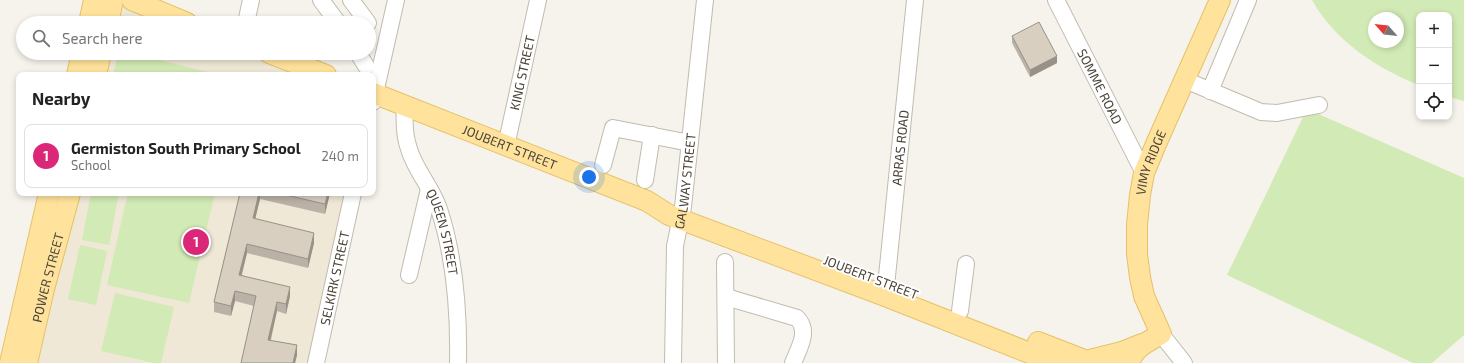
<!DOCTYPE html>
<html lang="en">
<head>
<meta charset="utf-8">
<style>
  :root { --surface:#fff; --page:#f6f6f6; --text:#222; --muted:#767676; --line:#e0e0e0; --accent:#db2777 }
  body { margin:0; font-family:"Exo 2",sans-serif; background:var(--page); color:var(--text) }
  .controls { position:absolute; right:12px; top:12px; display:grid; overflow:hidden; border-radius:8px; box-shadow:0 2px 6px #0003 }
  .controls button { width:36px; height:36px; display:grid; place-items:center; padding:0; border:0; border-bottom:1px solid var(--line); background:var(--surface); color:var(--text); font:20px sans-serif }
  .compass { position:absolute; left:1368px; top:12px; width:36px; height:36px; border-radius:50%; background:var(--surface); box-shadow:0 2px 6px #0003; rotate:297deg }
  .you { position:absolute; left:589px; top:177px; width:14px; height:14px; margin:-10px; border:3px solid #fff; border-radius:50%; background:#1a73e8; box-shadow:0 0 0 6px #1a73e833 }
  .badge { display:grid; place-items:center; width:26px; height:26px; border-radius:50%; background:var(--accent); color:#fff; font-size:13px; font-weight:700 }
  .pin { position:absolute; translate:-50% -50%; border:2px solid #fff; box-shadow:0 1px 4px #0006 }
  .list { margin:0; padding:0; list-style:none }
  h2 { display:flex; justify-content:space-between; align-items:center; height:52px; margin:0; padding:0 16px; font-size:17px }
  h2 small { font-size:13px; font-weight:400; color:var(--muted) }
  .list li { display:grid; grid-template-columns:26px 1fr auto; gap:12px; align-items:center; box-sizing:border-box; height:64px; margin:0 8px 8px; padding:0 8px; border:1px solid var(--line); border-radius:8px }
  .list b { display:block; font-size:15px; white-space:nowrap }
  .list p { margin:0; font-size:13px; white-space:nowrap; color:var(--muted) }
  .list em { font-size:13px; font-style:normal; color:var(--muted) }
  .icon { flex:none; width:22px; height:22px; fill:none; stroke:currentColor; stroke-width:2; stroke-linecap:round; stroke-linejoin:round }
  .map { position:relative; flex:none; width:1464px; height:363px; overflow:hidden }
  .search { position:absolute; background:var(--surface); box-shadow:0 2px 6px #0003; left:16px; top:16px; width:360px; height:44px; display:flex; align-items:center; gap:10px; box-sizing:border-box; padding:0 14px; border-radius:22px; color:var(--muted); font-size:15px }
  .panel { position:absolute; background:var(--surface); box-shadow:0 2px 6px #0003; left:16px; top:72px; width:360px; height:124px; border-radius:8px }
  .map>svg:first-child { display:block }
  .education { fill:#efe8d6 }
  .green { fill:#d2eab5; fill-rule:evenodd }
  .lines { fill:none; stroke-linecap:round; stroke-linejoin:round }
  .minor-casing { stroke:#c2bbae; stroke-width:18 }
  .major-casing { stroke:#e6c16a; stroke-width:22 }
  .minor { stroke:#fff; stroke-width:16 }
  .major { stroke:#ffe39c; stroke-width:20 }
  .wall { fill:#bab2a6 }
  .shaded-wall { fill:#979187 }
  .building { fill:#d8cfc1; stroke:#979187 }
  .labels { text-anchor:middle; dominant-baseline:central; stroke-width:4; stroke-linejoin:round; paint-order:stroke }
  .street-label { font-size:13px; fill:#4b4439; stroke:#fff }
</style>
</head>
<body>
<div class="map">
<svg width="1464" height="363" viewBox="0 0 1464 363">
  <rect width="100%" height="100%" fill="#f6f3ec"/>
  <g class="education">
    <path d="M110 0H128L187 23H104Z"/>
    <path d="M96 53H264L320 75H90Z"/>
    <path d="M59 193H357L319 363H19Z"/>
  </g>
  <g class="green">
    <path d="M1312 0H1464V101L1449 97V15H1419V85C1376 68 1335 41 1312 0ZM1374 18H1398V42H1374Z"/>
    <path d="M118 53H131L220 75H113Z"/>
    <path d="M1307 109 1464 178V335L1432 363H1413L1227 275Z"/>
    <path d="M91 193H119L109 245 82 240Z"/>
    <path d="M128 193H215L189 303 107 285Z"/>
    <path d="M80 245 107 251 96 305 68 299Z"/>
    <path d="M115 293 174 307 161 363H154L101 351Z"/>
  </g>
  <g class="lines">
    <defs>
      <g id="minor">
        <path d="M321 0 338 23"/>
        <path d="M351 0 368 23"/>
        <path id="s1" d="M1056 0 1144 173"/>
        <path d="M246 23 251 0"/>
        <path d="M358 53 366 66"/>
        <path d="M1185 80 1261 112 1277 113 1319 105"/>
        <path d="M1210 91 1248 0"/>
        <path d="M373 102 396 0"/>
        <path id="s2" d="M405 107C404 121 404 135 409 149 415 170 432 188 439 209 455 258 459 311 458 363"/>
        <path id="s3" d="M506 146 538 0"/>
        <path d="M603 165 613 128 690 143"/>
        <path d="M645 180 652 135"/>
        <path d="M725 262 726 363"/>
        <path d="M409 275 429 189"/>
        <path id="s4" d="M885 296 915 0"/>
        <path d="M726 297 797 318C810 331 799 348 793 363"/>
        <path d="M960 311 966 264"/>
        <path d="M1161 334 1184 363"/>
        <path id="s5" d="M316 363 353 193"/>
        <path id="s6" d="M673 363 675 246 683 207 705 0"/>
      </g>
      <g id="major">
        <path d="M132 0 187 23"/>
        <path d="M89 23 94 0"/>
        <path d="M108 23 113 0"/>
        <path d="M269 53 326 75"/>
        <path d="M77 75 82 53"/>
        <path d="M96 75 101 53"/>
        <path id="s7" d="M373 93 647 201 669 215 885 296 1055 363"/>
        <path d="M1038 342 1092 363"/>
        <path d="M1086 361 1122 352 1142 344"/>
        <path d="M10 363 49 193"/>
        <path id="s8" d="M27 363 44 289 70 193"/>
        <path id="s9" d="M1129 363C1134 347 1148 342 1161 334L1144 296 1140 277 1137 254V225L1140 195 1144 173 1156 144 1220 0"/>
      </g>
    </defs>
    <use href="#minor" class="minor-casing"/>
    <use href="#major" class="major-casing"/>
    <use href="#minor" class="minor"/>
    <use href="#major" class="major"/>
  </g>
  <g class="wall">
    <path d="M1012 36 1057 63 1030 77 1012 43Z"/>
    <path d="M240 193H330L325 214 260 199 255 219 314 243 308 268 247 253 242 275 290 296 286 314 277 311 271 340 297 355 295 363H241L254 306 235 301 231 316 214 312V302Z"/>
  </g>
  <g class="shaded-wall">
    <path d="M1057 56V63L1030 77V70Z"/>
    <path d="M259 193H260V199L253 228V218Z"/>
    <path d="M328 193H330L325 214V204Z"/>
    <path d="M314 233V243L308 268V259Z"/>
    <path d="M247 244V253L239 284V275Z"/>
    <path d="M290 287V296L286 314V304Z"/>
    <path d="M235 291V301L231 316V306Z"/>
    <path d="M277 302V311L268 349V340Z"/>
    <path d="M297 345V355L295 363H293Z"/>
  </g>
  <g class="building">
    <path d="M1039 22 1057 56 1030 70 1012 36Z"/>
    <path d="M240 193H259L253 218 314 233 308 259 247 244 239 275 290 287 286 304 277 302 268 340 297 345 293 363H241L256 296 235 291 231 306 214 302Z"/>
    <path d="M277 193H328L325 204Z"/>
  </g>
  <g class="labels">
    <g class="street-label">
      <text stroke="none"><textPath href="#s3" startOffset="75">KING STREET</textPath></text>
      <text stroke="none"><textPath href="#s1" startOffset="97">SOMME ROAD</textPath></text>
      <text stroke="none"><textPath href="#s7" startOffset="147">JOUBERT STREET</textPath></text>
      <text stroke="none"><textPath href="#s4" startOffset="149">ARRAS ROAD</textPath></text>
      <text stroke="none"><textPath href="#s9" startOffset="222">VIMY RIDGE</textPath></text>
      <text stroke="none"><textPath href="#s6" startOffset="183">GALWAY STREET</textPath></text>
      <text stroke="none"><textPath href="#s2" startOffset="133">QUEEN STREET</textPath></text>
      <text transform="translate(871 277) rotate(21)">JOUBERT STREET</text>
      <text stroke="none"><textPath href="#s8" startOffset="88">POWER STREET</textPath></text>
      <text stroke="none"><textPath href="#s5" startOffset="87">SELKIRK STREET</textPath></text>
    </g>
  </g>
</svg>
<div class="controls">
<button>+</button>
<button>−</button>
<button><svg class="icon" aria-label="locate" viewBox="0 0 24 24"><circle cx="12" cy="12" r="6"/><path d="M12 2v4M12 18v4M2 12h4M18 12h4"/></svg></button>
</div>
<svg class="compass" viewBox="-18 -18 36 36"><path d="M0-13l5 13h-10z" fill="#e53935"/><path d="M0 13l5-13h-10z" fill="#767676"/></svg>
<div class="you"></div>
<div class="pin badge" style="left:196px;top:242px">1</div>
<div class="search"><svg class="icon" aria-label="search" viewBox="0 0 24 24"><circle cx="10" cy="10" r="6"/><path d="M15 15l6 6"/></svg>Search here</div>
<section class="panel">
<h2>Nearby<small></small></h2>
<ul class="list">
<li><span class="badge">1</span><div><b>Germiston South Primary School</b><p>School</p></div><em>240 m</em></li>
</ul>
</section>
</div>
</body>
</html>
